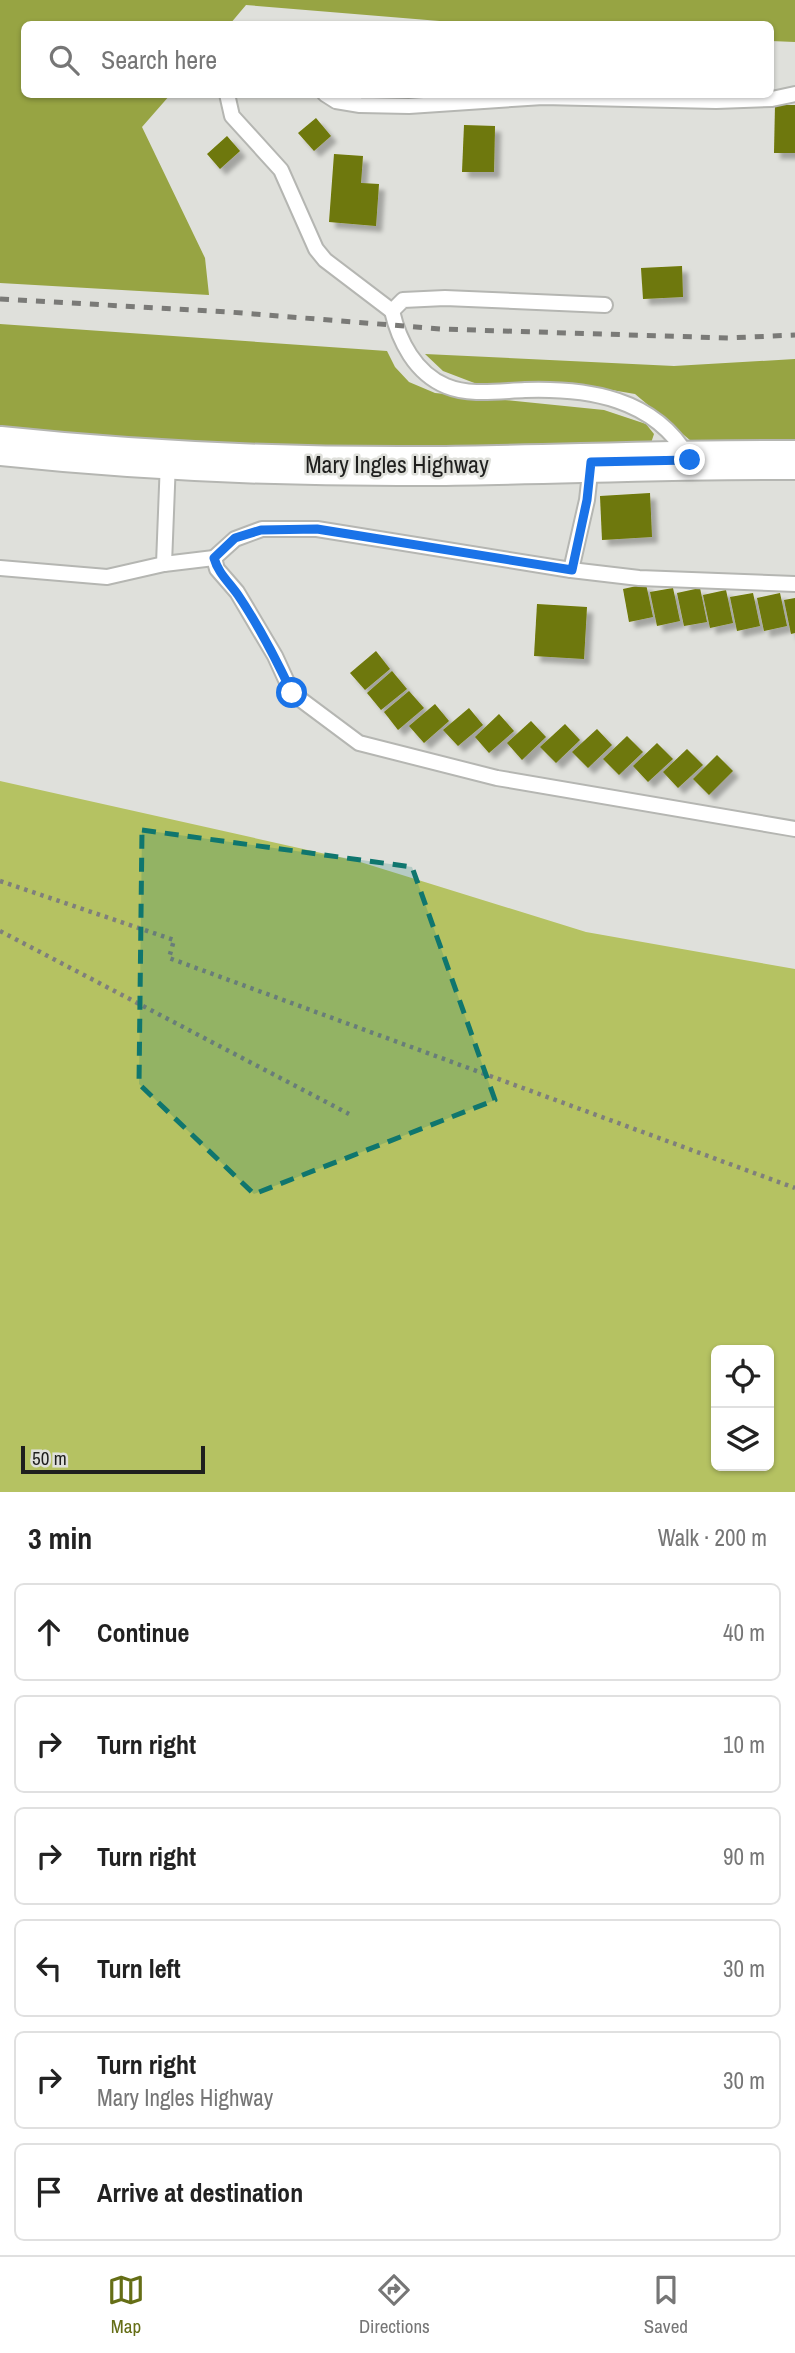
<!DOCTYPE html>
<html lang="en">
<head>
<meta charset="utf-8">
<style>
  :root { --surface:#fff; --page:#f6f6f6; --text:#222; --muted:#767676; --line:#e0e0e0; --accent:#656e16 }
  body { margin:0; font-family:"Archivo Narrow",sans-serif; background:var(--page); color:var(--text) }
  .controls { position:absolute; right:21px; bottom:21px; display:grid; overflow:hidden; border-radius:10px; box-shadow:0 2px 5px #0004 }
  .controls button { width:63px; height:63px; display:grid; place-items:center; padding:0; border:0; border-bottom:2px solid var(--line); background:var(--surface); color:var(--text); font:35px sans-serif }
  .scale { position:absolute; left:21px; bottom:18px; width:184px; box-sizing:border-box; padding-left:7px; border:4px solid #1f1f1e; border-top:0; font-size:19px; line-height:24px; white-space:nowrap; color:#1f1f1e; -webkit-text-stroke:5px #dfe0db; paint-order:stroke }
  .stop { position:absolute; width:21px; height:21px; margin:-16px; border:5px solid #1a73e8; border-radius:50%; background:#fff }
  .stop.end { background:#1a73e8; border-color:#fff; box-shadow:0 2px 7px #0008 }
  .list { margin:0; padding:0; list-style:none }
  h2 { display:flex; justify-content:space-between; align-items:center; height:91px; margin:0; padding:0 28px; font-size:30px }
  h2 small { font-size:23px; font-weight:400; color:var(--muted) }
  .list li { display:grid; grid-template-columns:46px 1fr auto; gap:21px; align-items:center; box-sizing:border-box; height:98px; margin:0 14px 14px; padding:0 14px; border:2px solid var(--line); border-radius:10px }
  .list b { display:block; font-size:26px; white-space:nowrap }
  .list p { margin:0; font-size:23px; white-space:nowrap; color:var(--muted) }
  .list em { font-size:23px; font-style:normal; color:var(--muted) }
  .icon { flex:none; width:38px; height:38px; fill:none; stroke:currentColor; stroke-width:2; stroke-linecap:round; stroke-linejoin:round }
  .map { position:relative; flex:none; width:795px; height:1492px; overflow:hidden }
  .search { position:absolute; background:var(--surface); box-shadow:0 2px 5px #0004; left:21px; right:21px; top:21px; height:77px; display:flex; align-items:center; gap:18px; box-sizing:border-box; padding:0 24px; border-radius:10px; color:var(--muted); font-size:26px }
  .sheet { height:763px; background:var(--surface) }
  nav { display:flex; justify-content:space-around; align-items:center; box-sizing:border-box; height:98px; border-top:2px solid var(--line); background:var(--surface); font-size:19px; color:var(--muted) }
  nav a { display:grid; justify-items:center; gap:4px }
  nav .on { color:var(--accent) }
  .map>svg:first-child { display:block }
  .forest { fill:#97a443 }
  .water { fill:#b5c262; fill-rule:evenodd }
  .building { fill:#6e7807; filter:url(#shadow) }
  .lines { fill:none; stroke-linecap:round; stroke-linejoin:round }
  .lane-casing { stroke:#b5b6b2; stroke-width:18 }
  .secondary-casing { stroke:#b5b6b2; stroke-width:42 }
  .path { stroke:#7f7f7c; stroke-width:4.5; stroke-dasharray:3.5 5; stroke-linecap:butt }
  .lane { stroke:#fff; stroke-width:14 }
  .secondary { stroke:#fff; stroke-width:38 }
  .rail { stroke:#7a7a77; stroke-width:5; stroke-dasharray:9 9; stroke-linecap:butt }
  .route { stroke:#1a73e8; stroke-width:9 }
  .marked { fill:#0f766e; fill-opacity:0.2; stroke:#0f766e; stroke-width:5; stroke-dasharray:14 9; stroke-linejoin:round }
  .labels { text-anchor:middle; dominant-baseline:central; stroke-width:5; stroke-linejoin:round; paint-order:stroke }
  .street-label { font-size:24px; fill:#1f1f1e; stroke:#dfe0db }
</style>
</head>
<body>
<div class="map">
<svg width="795" height="1492" viewBox="0 0 795 1492">
  <defs>
    <filter id="shadow"><feDropShadow dx="6" dy="6" stdDeviation="2" flood-color="#0004"/></filter>
  </defs>
  <rect width="100%" height="100%" fill="#dfe0db"/>
  <g class="forest">
    <path d="M0 0H795V42L771 41 770 24H476L246 5 230 24H24V94L170 95 142 127 205 258 209 295 0 283Z"/>
    <path d="M0 324 387 351 395 367 409 382 435 393 604 410 646 424 654 434 651 443 388 449 87 437 0 427Z"/>
    <path d="M425 354 674 366 795 359V443L697 446 635 394 571 383 477 384 443 371Z"/>
  </g>
  <path class="water" d="M0 781 357 861 586 932 795 969V1492H0ZM716 1350H769V1466H716Z"/>
  <g class="building">
    <path d="M775 105H795V153H774Z"/>
    <path d="M316 118 331 136 314 151 298 133Z"/>
    <path d="M464 125 495 126 494 172H462Z"/>
    <path d="M227 136 240 151 220 169 207 154Z"/>
    <path d="M334 154 363 156 361 183 379 184 376 226 329 222Z"/>
    <path d="M682 266 683 297 643 299 641 268Z"/>
    <path d="M650 493 652 537 602 540 600 496Z"/>
    <path d="M646 584 653 617 629 622 623 589Z"/>
    <path d="M673 588 680 621 657 626 650 592Z"/>
    <path d="M700 588 707 622 684 626 677 593Z"/>
    <path d="M726 590 733 623 710 628 703 595Z"/>
    <path d="M753 593 760 626 737 631 730 597Z"/>
    <path d="M780 593 787 626 764 631 757 598Z"/>
    <path d="M795 598V633L791 634 784 600Z"/>
    <path d="M537 604 587 607 584 659 534 656Z"/>
    <path d="M376 651 390 669 365 690 350 673Z"/>
    <path d="M392 671 407 689 381 710 367 693Z"/>
    <path d="M409 691 424 708 398 730 384 712Z"/>
    <path d="M435 704 449 721 424 743 409 726Z"/>
    <path d="M469 708 483 725 458 746 443 730Z"/>
    <path d="M499 714 514 731 489 753 475 737Z"/>
    <path d="M531 721 546 737 522 760 507 743Z"/>
    <path d="M565 724 580 740 556 763 540 747Z"/>
    <path d="M597 729 612 745 588 768 572 752Z"/>
    <path d="M627 736 643 752 619 775 603 759Z"/>
    <path d="M657 743 673 759 648 782 633 766Z"/>
    <path d="M687 749 703 765 678 788 663 772Z"/>
    <path d="M717 755 733 771 709 795 693 779Z"/>
  </g>
  <g class="lines">
    <defs>
      <g id="lane">
        <path d="M227 94 232 116 281 170 316 249 325 260 392 311 403 300 445 298 605 305"/>
        <path d="M325 94 336 101 360 105 409 106 543 97 716 101 772 99 795 94"/>
        <path d="M392 311C399 341 415 373 446 386 470 396 499 391 525 390 588 388 654 398 688 457"/>
        <path d="M164 564 214 558"/>
        <path d="M0 568 107 577 164 564 168 461"/>
        <path d="M571 570 587 500 591 464"/>
        <path d="M795 584 639 578 571 570 317 529H262L235 539 214 558 217 569 237 592 275 656 292 693 359 743 497 778 795 829"/>
      </g>
      <path id="secondary" d="M0 446C142 461 286 467 429 466 551 465 673 459 795 460"/>
    </defs>
    <use href="#lane" class="lane-casing"/>
    <use href="#secondary" class="secondary-casing"/>
    <g class="path">
      <path d="M0 881 174 940 169 958 795 1188"/>
      <path d="M0 931 349 1114"/>
    </g>
    <use href="#lane" class="lane"/>
    <use href="#secondary" class="secondary"/>
    <path class="rail" d="M0 299 229 312 441 329 728 338 795 335"/>
  </g>
  <g class="lines">
    <path class="route" d="M292 693C276 659 259 626 238 595 229 582 218 573 214 558L235 538 261 530 317 529 572 570 587 500 591 462 690 460"/>
  </g>
  <path class="marked" d="M142 830 412 867 495 1100 254 1194 139 1084Z"/>
  <g class="labels">
    <g class="street-label">
      <text x="397" y="464">Mary Ingles Highway</text>
    </g>
  </g>
</svg>
<div class="controls">
<button><svg class="icon" aria-label="locate" viewBox="0 0 24 24"><circle cx="12" cy="12" r="6"/><path d="M12 2v4M12 18v4M2 12h4M18 12h4"/></svg></button>
<button><svg class="icon" aria-label="layers" viewBox="0 0 24 24"><path d="M12 4l9 5-9 5-9-5zM3 14l9 5 9-5"/></svg></button>
</div>
<div class="scale">50 m</div>
<div class="stop" style="left:292px;top:693px"></div>
<div class="stop end" style="left:690px;top:460px"></div>
<div class="search"><svg class="icon" aria-label="search" viewBox="0 0 24 24"><circle cx="10" cy="10" r="6"/><path d="M15 15l6 6"/></svg>Search here</div>
</div>
<section class="sheet">
<h2>3 min<small>Walk · 200 m</small></h2>
<ul class="list">
<li><svg class="icon" aria-label="ahead" viewBox="0 0 24 24"><path d="M12 20V5M6 11l6-6 6 6"/></svg><div><b>Continue</b></div><em>40 m</em></li>
<li><svg class="icon" aria-label="right" viewBox="0 0 24 24"><path d="M7 20v-9h11M14 6l5 5-5 5"/></svg><div><b>Turn right</b></div><em>10 m</em></li>
<li><svg class="icon" aria-label="right" viewBox="0 0 24 24"><path d="M7 20v-9h11M14 6l5 5-5 5"/></svg><div><b>Turn right</b></div><em>90 m</em></li>
<li><svg class="icon" aria-label="left" viewBox="0 0 24 24"><path d="M17 20v-9H6M10 6l-5 5 5 5"/></svg><div><b>Turn left</b></div><em>30 m</em></li>
<li><svg class="icon" aria-label="right" viewBox="0 0 24 24"><path d="M7 20v-9h11M14 6l5 5-5 5"/></svg><div><b>Turn right</b><p>Mary Ingles Highway</p></div><em>30 m</em></li>
<li><svg class="icon" aria-label="arrive" viewBox="0 0 24 24"><path d="M6 21V4h12l-3 4 3 4H6"/></svg><div><b>Arrive at destination</b></div></li>
</ul>
</section>
<nav>
<a class="on"><svg class="icon" aria-label="map" viewBox="0 0 24 24"><path d="M3 6l6-2 6 2 6-2v14l-6 2-6-2-6 2zM9 4v14M15 6v14"/></svg>Map</a>
<a><svg class="icon" aria-label="directions" viewBox="0 0 24 24"><path d="M12 3l9 9-9 9-9-9zM9 14v-3h6M13 9l2 2-2 2"/></svg>Directions</a>
<a><svg class="icon" aria-label="saved" viewBox="0 0 24 24"><path d="M7 4h10v16l-5-4-5 4z"/></svg>Saved</a>
</nav>
</body>
</html>
